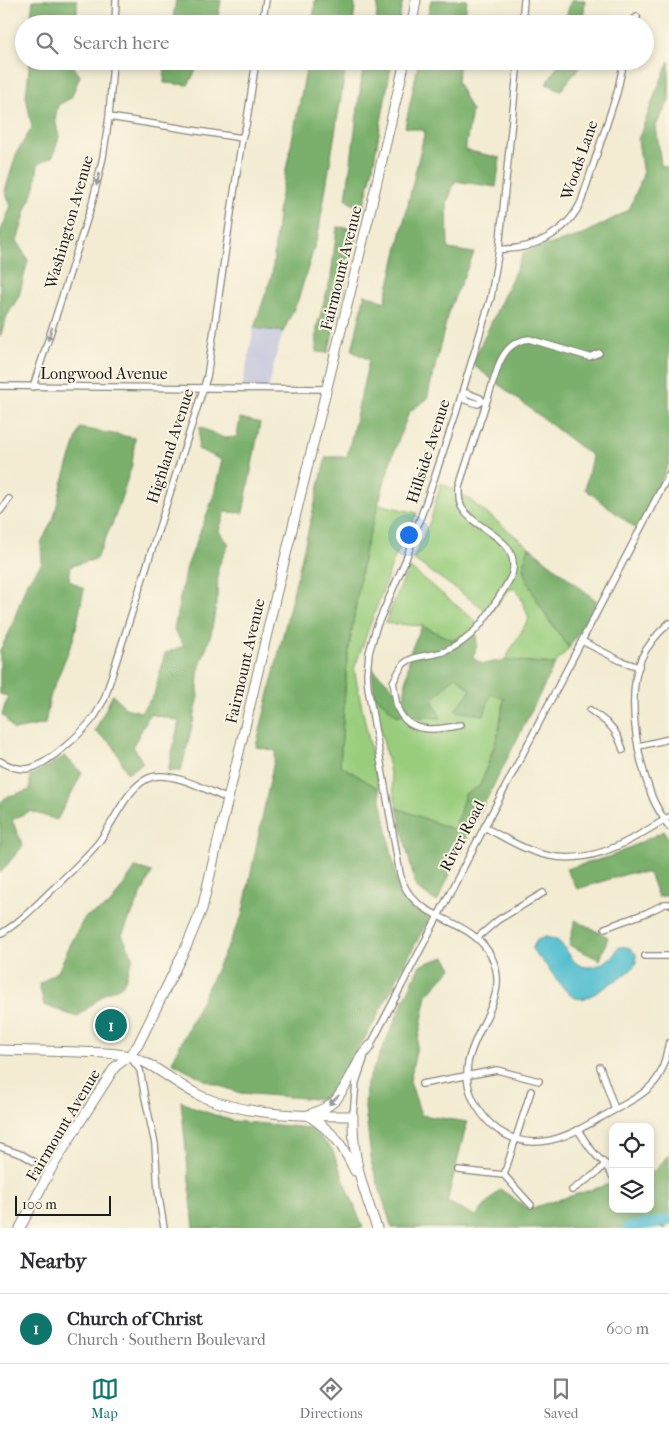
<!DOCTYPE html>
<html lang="en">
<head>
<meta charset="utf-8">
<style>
  :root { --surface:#fff; --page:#f2f2f3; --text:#2b2b33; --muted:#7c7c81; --line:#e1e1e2; --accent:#0f766e }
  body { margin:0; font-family:"IM FELL French Canon",serif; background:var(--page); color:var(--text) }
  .controls { position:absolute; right:15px; bottom:15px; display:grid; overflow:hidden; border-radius:10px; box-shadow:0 2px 8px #0003 }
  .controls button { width:45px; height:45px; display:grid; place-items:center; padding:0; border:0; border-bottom:1px solid var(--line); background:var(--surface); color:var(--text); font:25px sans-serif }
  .scale { position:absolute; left:15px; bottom:12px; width:96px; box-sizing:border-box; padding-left:5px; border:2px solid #1c1c1c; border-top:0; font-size:14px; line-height:18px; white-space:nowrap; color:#1c1c1c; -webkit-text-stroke:4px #fcf5e5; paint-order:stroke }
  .you { position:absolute; left:408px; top:534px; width:18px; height:18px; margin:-12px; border:4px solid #fff; border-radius:50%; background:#1a73e8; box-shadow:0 0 0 8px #1a73e833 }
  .badge { display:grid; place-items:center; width:32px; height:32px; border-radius:50%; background:var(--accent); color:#fff; font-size:16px; font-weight:700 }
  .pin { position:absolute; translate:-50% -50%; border:2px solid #fff; box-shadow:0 1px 5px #0006 }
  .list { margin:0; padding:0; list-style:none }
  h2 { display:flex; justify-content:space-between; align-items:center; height:65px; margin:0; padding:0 20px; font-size:21px }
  h2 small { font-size:16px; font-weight:400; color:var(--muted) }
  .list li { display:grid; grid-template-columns:32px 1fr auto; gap:15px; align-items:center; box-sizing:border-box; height:70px; padding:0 20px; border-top:1px solid var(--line) }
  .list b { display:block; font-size:19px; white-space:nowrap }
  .list p { margin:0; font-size:16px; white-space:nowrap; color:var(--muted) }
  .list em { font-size:16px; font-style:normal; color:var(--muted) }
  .icon { flex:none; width:28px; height:28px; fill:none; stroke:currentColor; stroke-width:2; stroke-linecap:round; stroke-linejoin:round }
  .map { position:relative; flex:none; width:669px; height:1228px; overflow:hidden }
  .search { position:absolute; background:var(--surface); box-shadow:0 2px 8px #0003; left:15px; right:15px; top:15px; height:55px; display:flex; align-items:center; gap:12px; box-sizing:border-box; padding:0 18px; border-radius:28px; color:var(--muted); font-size:19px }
  .sheet { height:135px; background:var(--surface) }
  nav { display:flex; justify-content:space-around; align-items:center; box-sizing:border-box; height:70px; border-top:1px solid var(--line); background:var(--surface); font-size:14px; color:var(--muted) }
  nav a { display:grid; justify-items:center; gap:2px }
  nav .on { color:var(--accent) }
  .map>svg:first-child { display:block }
  .industrial { fill:#bfc2dd }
  .green { fill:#99cd7d; stroke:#5a744c }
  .forest { fill:#7ab06c; stroke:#4b6644 }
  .water { fill:#55c0d0; stroke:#386e76 }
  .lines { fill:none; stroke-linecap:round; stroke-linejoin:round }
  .river { stroke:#55c0d0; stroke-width:11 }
  .street-casing { stroke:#888478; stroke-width:8 }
  .secondary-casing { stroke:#888478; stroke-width:11 }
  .street { stroke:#fff; stroke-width:5.5 }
  .secondary { stroke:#fff; stroke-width:9 }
  .oneway { fill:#999 }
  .labels { text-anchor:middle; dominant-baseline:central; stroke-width:4; stroke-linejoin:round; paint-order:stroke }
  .street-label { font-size:16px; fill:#1c1c1c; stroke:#fcf5e5 }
</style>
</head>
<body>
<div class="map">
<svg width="669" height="1228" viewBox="0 0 669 1228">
  <rect width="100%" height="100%" fill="#fcf5e5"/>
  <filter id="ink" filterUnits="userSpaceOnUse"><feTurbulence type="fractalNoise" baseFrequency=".02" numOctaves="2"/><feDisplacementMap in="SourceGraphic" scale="10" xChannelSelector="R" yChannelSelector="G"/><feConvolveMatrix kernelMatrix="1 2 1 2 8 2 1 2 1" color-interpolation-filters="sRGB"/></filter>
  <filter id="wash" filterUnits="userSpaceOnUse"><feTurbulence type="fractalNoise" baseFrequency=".0096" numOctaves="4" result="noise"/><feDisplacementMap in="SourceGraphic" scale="20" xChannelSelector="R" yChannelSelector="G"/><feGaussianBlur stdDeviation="1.12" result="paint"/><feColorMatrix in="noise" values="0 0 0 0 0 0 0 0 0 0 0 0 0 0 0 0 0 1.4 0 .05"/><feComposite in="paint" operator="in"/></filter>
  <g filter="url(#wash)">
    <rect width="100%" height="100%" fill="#f3ecd3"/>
    <path class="industrial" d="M254 328 283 332 275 359 269 388H242Z"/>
    <g class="green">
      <path d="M441 483 461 493 529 547 524 562 547 618 569 648 555 664 505 660 529 618 517 589H510L490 613 413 559 431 519Z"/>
      <path d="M378 504 417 513 393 562 354 669 379 789 340 765 347 661 364 553Z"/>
      <path d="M409 567 477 622 476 628 453 640 422 626 385 623Z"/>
      <path d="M456 676 471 690 455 710 491 693 504 699 498 735 480 786 465 794 455 831 397 808 374 694 396 715 440 718 432 700Z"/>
    </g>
    <g class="forest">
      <path d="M33 0H77V15L75 24H30Z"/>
      <path d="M176 0H221L217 24H172Z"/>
      <path d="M315 0H354L355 7 353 24H313Z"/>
      <path d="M378 0H403L398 24H376Z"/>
      <path d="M431 0H467L464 24H426Z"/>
      <path d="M571 0H585L583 24H564Z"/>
      <path d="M30 61H70L80 76 71 98 58 105 55 119 59 137 53 156 38 164 35 187 26 210 17 242 28 260 19 296 7 316 0 337V233L11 206 5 191 17 152 32 128 26 96Z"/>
      <path d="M165 61H201L188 85 164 83Z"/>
      <path d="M308 61H347L318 235 298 300 283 332 254 328 272 275 279 204Z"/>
      <path d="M367 61H392L372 172 328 353 316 352 317 327 331 277 337 227 352 228 355 206 346 200 362 76Z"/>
      <path d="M419 61H460L457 82 472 111 465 150 500 158 496 187 455 181 447 204 448 249 474 253 449 310 427 399 409 412 391 460 364 553 347 661 340 765 379 789 399 892 429 918 372 1026 328 1100 240 1093 207 1081 172 1062 242 916 276 751 256 747 326 457H347L369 360 352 351 365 294 385 302 425 131 405 127Z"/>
      <path d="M561 61H582V64L561 90 546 84Z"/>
      <path d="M669 61V101L656 125 661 165 669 168V463L639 531 585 489 592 456 472 364 524 252 582 235 629 210 643 175 638 140 656 92Z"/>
      <path d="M240 418 260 423 243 513 225 512 219 531 229 544 218 567 217 600 211 634 198 672V701L181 771H168L179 721 150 714 133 746 143 763 127 773 113 745 95 731 113 694 125 708 141 712 154 695 165 653 184 646 174 630 185 572 213 498 222 460 198 449 200 427 224 438 237 437Z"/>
      <path d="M80 428 135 438 132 465 114 520 96 559 71 566 69 580 84 589 74 637 50 697 45 724 14 730 2 714 8 696 0 694V650L10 631 27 582 42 563 41 543 54 517 62 484Z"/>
      <path d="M529 547 597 601 569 648C555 628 523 588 524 562 525 558 528 552 529 547Z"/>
      <path d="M422 626 453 640 476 628 477 645 473 658 483 664 505 660 555 664 464 844 437 902 416 888 397 808 455 830 465 794 480 786 498 735 504 699 491 694 484 715 455 711 471 690 456 676 432 700 441 718 396 715 374 694 372 668 404 698 410 652Z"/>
      <path d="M65 756 82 773 57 820 30 811 12 820 23 846 0 873V804L6 797 30 790V776Z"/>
      <path d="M664 831 669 840V895L658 897 649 873H630L577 889 566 869 612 856Z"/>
      <path d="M136 867 152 872 122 935 133 957 123 985 107 992 77 1017 44 1005 39 984 59 970 66 953 85 917 109 906Z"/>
      <path d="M575 920 608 937 600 960 569 945Z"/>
      <path d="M445 957 452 968 427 995 410 1081 421 1115 467 1122 447 1202 476 1216 500 1189 529 1209 613 1183V1209H650V1172L655 1171 669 1154V1219L666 1228H392L372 1165 365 1108 366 1085 420 965Z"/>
      <path d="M181 1101 194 1108 233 1121 310 1128 332 1149 363 1228H194Z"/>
    </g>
    <path class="water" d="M546 937C550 938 555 939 558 941 568 948 571 966 586 967 595 968 608 961 614 955 615 954 617 949 618 948 624 944 632 949 636 954V963C630 974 620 977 610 984 577 1006 575 1004 552 973 546 964 538 958 532 949L537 940Z"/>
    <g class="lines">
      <path class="river" d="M628 1228 669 1220"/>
    </g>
  </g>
  <g filter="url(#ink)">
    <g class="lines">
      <defs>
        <g id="street">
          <path d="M115 24 116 0"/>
          <path d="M262 24 266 0"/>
          <path d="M522 24 524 0"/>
          <path d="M630 24V22L637 17"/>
          <path d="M518 61 499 249 491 297 456 413 434 479 406 559 376 628 369 653 367 674 368 688 400 874C412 924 471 914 492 958 517 1010 442 1047 476 1105 482 1115 489 1124 498 1130 538 1158 576 1131 611 1112 628 1102 652 1092 661 1072 665 1063 666 1053 669 1043"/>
          <path d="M109 117 242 138"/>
          <path d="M499 249C533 251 567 232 581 202L617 93 624 61"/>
          <path d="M0 386 327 389"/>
          <path d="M33 387 92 204 103 157 109 117 113 61"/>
          <path d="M462 395 464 396 465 400 478 404 482 401"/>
          <path d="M464 396 467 393 480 398 482 401 486 402"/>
          <path d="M0 511 9 499"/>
          <path d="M669 623C658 633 648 644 641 659 626 696 637 757 651 794 655 806 663 817 669 827"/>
          <path d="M582 641 621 661 639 667"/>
          <path d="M590 710C608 723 616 727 623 750"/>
          <path d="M460 725C438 730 409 735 398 709 395 701 395 690 393 682 397 676 400 666 406 662 414 656 425 656 435 654 452 651 468 639 479 626 487 617 492 607 499 597 503 590 509 582 512 574 521 538 477 532 462 508 458 501 459 494 459 486L499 364C505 350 513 341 529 339L589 357 599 353"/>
          <path d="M639 746 669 739"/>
          <path d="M0 761C8 766 17 769 26 769 45 768 83 732 94 717 98 712 100 705 104 700L207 377 242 138 246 126 256 61"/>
          <path d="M484 827C500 835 515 845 532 851 585 871 626 843 669 817"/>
          <path d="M605 928 646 913 665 904H669"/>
          <path d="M0 934C21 922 38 903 55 887 69 873 85 859 98 843 113 825 128 783 152 777 172 771 209 791 228 799"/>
          <path d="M477 938 498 920 543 893"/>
          <path d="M645 956H669"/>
          <path d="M369 1048 669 474"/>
          <path d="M131 1058 140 1070 145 1098 155 1144 158 1191 164 1228"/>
          <path d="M600 1067 615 1109"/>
          <path d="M422 1084 497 1070 539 1081"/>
          <path d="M353 1116 356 1082 364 1059"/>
          <path d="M578 1130C587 1144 597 1161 613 1168"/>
          <path d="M0 1147 23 1155 50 1171"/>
          <path d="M458 1170 504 1175"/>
          <path d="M504 1175 531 1091"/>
          <path d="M504 1175 531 1205"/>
          <path d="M572 1190 598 1172 605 1164 613 1177"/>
        </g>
        <g id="secondary">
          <path d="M412 24 416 0"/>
          <path d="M0 1050C27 1051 53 1051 80 1052 96 1053 114 1052 129 1056 156 1064 177 1086 203 1097 249 1116 304 1116 353 1116 352 1159 363 1189 377 1228"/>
          <path d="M311 1114 325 1108 336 1100 346 1085 361 1057 370 1046"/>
          <path d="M308 1115C336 1135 340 1141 355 1171"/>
          <path d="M20 1228 50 1171 80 1122 115 1067 129 1056 138 1045 187 945 202 909 276 595 369 216 405 61"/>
        </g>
      </defs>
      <use href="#street" class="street-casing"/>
      <use href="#secondary" class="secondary-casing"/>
      <use href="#street" class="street"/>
      <use href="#secondary" class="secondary"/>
    </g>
    <defs><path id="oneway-solid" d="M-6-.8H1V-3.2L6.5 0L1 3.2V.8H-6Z" transform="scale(1.25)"/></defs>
    <g class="oneway">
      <use href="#oneway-solid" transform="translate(98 179) rotate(103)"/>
      <use href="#oneway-solid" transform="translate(50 334) rotate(107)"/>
      <use href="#oneway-solid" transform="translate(334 1100) rotate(137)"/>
    </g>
  </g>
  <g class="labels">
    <g class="street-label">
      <text transform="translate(579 160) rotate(-71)">Woods Lane</text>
      <text transform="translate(69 222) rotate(-74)">Washington Avenue</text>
      <text transform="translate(341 268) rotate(-76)">Fairmount Avenue</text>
      <text x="104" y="373">Longwood Avenue</text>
      <text transform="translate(170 446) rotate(-72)">Highland Avenue</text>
      <text transform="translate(428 451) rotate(-72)">Hillside Avenue</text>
      <text transform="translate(245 661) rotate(-77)">Fairmount Avenue</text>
      <text transform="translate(462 836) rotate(-62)">River Road</text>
      <text transform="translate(63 1125) rotate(-59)">Fairmount Avenue</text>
    </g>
  </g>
</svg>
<div class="controls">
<button><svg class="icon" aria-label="locate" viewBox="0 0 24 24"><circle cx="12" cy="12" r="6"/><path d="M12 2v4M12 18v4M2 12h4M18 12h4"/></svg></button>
<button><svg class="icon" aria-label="layers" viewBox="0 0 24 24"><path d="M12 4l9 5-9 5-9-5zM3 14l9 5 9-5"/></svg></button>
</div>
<div class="scale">100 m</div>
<div class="you"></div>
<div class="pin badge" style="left:111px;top:1025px">1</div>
<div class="search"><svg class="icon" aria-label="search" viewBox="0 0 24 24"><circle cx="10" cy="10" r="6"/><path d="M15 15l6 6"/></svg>Search here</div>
</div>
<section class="sheet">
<h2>Nearby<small></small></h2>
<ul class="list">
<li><span class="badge">1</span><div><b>Church of Christ</b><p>Church · Southern Boulevard</p></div><em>600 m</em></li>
</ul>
</section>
<nav>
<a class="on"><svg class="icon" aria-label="map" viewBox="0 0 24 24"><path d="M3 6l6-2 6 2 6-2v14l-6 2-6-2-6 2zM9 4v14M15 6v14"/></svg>Map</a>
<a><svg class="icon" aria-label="directions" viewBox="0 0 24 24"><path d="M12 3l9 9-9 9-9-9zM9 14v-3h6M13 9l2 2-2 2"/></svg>Directions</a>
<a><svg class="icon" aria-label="saved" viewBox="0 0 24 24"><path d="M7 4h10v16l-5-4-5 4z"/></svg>Saved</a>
</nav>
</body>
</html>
